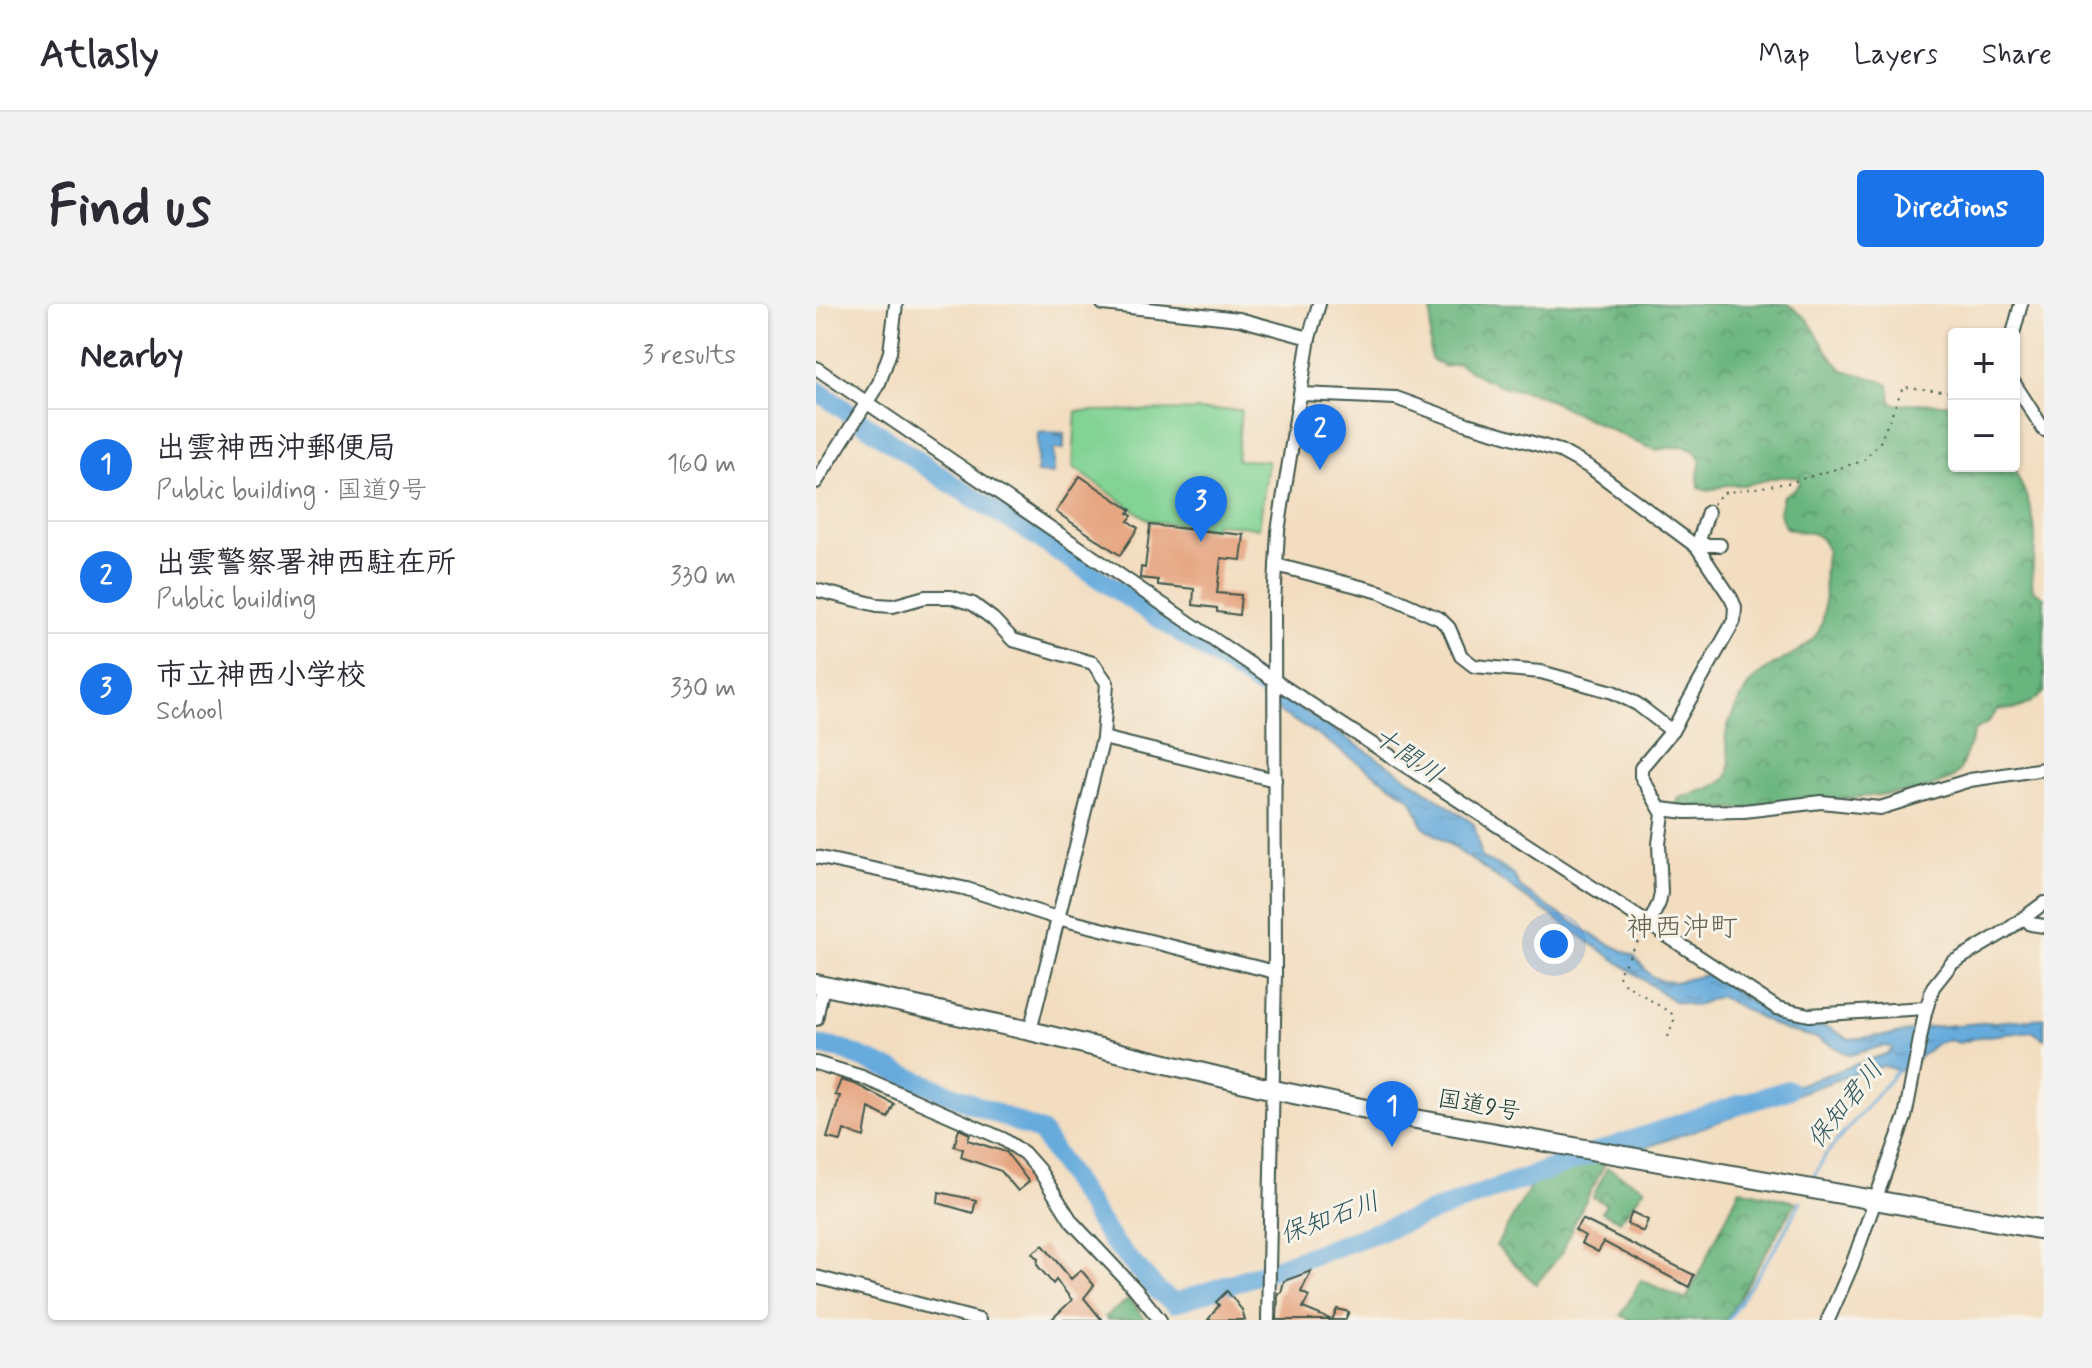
<!DOCTYPE html>
<html lang="en">
<head>
<meta charset="utf-8">
<style>
  :root { --surface:#fff; --page:#f2f2f3; --text:#2b2b33; --muted:#7c7c81; --line:#e1e1e2; --accent:#1a73e8 }
  body { margin:0; font-family:Mynerve,"Klee One",sans-serif; background:var(--page); color:var(--text) }
  .controls { position:absolute; right:24px; top:24px; display:grid; overflow:hidden; border-radius:8px; box-shadow:0 2px 6px #0004 }
  .controls button { width:72px; height:72px; display:grid; place-items:center; padding:0; border:0; border-bottom:2px solid var(--line); background:var(--surface); color:var(--text); font:40px sans-serif }
  .you { position:absolute; left:738px; top:640px; width:28px; height:28px; margin:-20px; border:6px solid #fff; border-radius:50%; background:#1a73e8; box-shadow:0 0 0 12px #1a73e833 }
  .badge { display:grid; place-items:center; width:52px; height:52px; border-radius:50%; background:var(--accent); color:#fff; font-size:26px; font-weight:700 }
  .pin { position:absolute; translate:-50% -66px; filter:drop-shadow(0 2px 4px #0008) }
  .pin::after { content:''; position:absolute; top:42px; width:28px; height:24px; background:inherit; clip-path:polygon(0 0,100% 0,50% 100%) }
  .list { margin:0; padding:0; list-style:none }
  h2 { display:flex; justify-content:space-between; align-items:center; height:104px; margin:0; padding:0 32px; font-size:34px }
  h2 small { font-size:26px; font-weight:400; color:var(--muted) }
  .list li { display:grid; grid-template-columns:52px 1fr auto; gap:24px; align-items:center; box-sizing:border-box; height:112px; padding:0 32px; border-top:2px solid var(--line) }
  .list b { display:block; font-size:30px; white-space:nowrap }
  .list p { margin:0; font-size:26px; white-space:nowrap; color:var(--muted) }
  .list em { font-size:26px; font-style:normal; color:var(--muted) }
  .map { position:relative; flex:none; width:1228px; height:1016px; overflow:hidden; border-radius:8px }
  header { display:flex; align-items:center; gap:48px; box-sizing:border-box; height:112px; padding:0 40px; background:var(--surface); border-bottom:2px solid var(--line) }
  header strong { font-size:38px }
  nav { display:flex; gap:44px; margin-inline-start:auto; font-size:28px }
  .intro { display:flex; align-items:center; justify-content:space-between; box-sizing:border-box; height:192px; padding:0 48px }
  h1 { margin:0; font-size:56px }
  .button { padding:20px 36px; border-radius:8px; background:var(--accent); color:#fff; font-size:28px; font-weight:700 }
  main { display:flex; gap:48px; padding:0 48px }
  aside { flex:1; background:var(--surface); border-radius:8px; box-shadow:0 2px 6px #0004 }
  .map>svg:first-child { display:block }
  .forest { fill:url(#forest-crowns); stroke:#447959; stroke-width:2 }
  .pitch { fill:#82d394; stroke:#508864; stroke-width:2 }
  .water { fill:url(#water-ripples); stroke:#427488; stroke-width:2 }
  .lines { fill:none; stroke-linecap:round; stroke-linejoin:round }
  .stream { stroke:#66abdc; stroke-width:3 }
  .river { stroke:#66abdc; stroke-width:20 }
  .building { fill:#e6a682 }
  .minor-casing { stroke:#3f5549; stroke-width:16 }
  .highway-casing { stroke:#3f5549; stroke-width:22 }
  .path { stroke:#3f5549; stroke-width:2; stroke-dasharray:2 6; stroke-linecap:butt }
  .minor { stroke:#fff; stroke-width:12 }
  .highway { stroke:#fff; stroke-width:18 }
  .labels { text-anchor:middle; dominant-baseline:central; stroke-width:6; stroke-linejoin:round; paint-order:stroke }
  .street-label { font-size:24px; fill:#1f3d34; stroke:#f7f3e8 }
  .water-label { font-size:26px; font-style:italic; fill:#31585e; stroke:#f7f3e8 }
  .quarter-label { font-size:28px; fill:#65624f; stroke:#f7f3e8 }
</style>
</head>
<body>
<header>
<strong>Atlasly</strong>
<nav><a>Map</a><a>Layers</a><a>Share</a></nav>
</header>
<div class="intro"><h1>Find us</h1><a class="button">Directions</a></div>
<main>
<aside>
<h2>Nearby<small>3 results</small></h2>
<ul class="list">
<li><span class="badge">1</span><div><b>出雲神西沖郵便局</b><p>Public building · 国道9号</p></div><em>160 m</em></li>
<li><span class="badge">2</span><div><b>出雲警察署神西駐在所</b><p>Public building</p></div><em>330 m</em></li>
<li><span class="badge">3</span><div><b>市立神西小学校</b><p>School</p></div><em>330 m</em></li>
</ul>
</aside>
<div class="map">
<svg width="1228" height="1016" viewBox="0 0 1228 1016">
  <defs>
    <pattern id="forest-crowns" width="20" height="18" patternUnits="userSpaceOnUse" patternTransform="scale(2)"><rect width="20" height="18" fill="#69b57e"/><path d="M2 6a3 3 0 1 1 6 0M12 15a3 3 0 1 1 6 0" fill="none" stroke="#569468"/></pattern>
    <pattern id="water-ripples" width="26" height="14" patternUnits="userSpaceOnUse" patternTransform="scale(2)"><rect width="26" height="14" fill="#66abdc"/><path d="M2 4q2-2 4 0t4 0M15 11q2-2 4 0t4 0" fill="none" stroke="#538cb3"/></pattern>
  </defs>
  <rect width="100%" height="100%" fill="#f7f3e8"/>
  <filter id="ink" filterUnits="userSpaceOnUse"><feTurbulence type="fractalNoise" baseFrequency=".0125" numOctaves="2"/><feDisplacementMap in="SourceGraphic" scale="16" xChannelSelector="R" yChannelSelector="G"/><feConvolveMatrix kernelMatrix="1 2 1 2 8 2 1 2 1" color-interpolation-filters="sRGB"/></filter>
  <filter id="wash" filterUnits="userSpaceOnUse"><feTurbulence type="fractalNoise" baseFrequency=".006" numOctaves="4" result="noise"/><feDisplacementMap in="SourceGraphic" scale="32" xChannelSelector="R" yChannelSelector="G"/><feGaussianBlur stdDeviation="1.8" result="paint"/><feColorMatrix in="noise" values="0 0 0 0 0 0 0 0 0 0 0 0 0 0 0 0 0 1.4 0 .05"/><feComposite in="paint" operator="in"/></filter>
  <g filter="url(#wash)">
    <rect width="100%" height="100%" fill="#f2ddc0"/>
    <g class="forest">
      <path d="M615 0H972L992 16 1015 53 1027 66 1066 77 1073 81 1075 98C1087 104 1092 98 1103 99 1113 100 1122 100 1132 100L1138 105V162H1197C1209 188 1221 212 1219 242 1218 258 1214 271 1217 286L1228 293V389C1212 401 1203 407 1183 405L1171 419 1159 426 1144 466 1136 475 1104 487 925 505 859 502 863 494 894 484 911 474C916 460 913 454 910 439 907 424 922 400 929 387 945 357 998 351 1006 319 1012 296 1005 269 1011 246 1001 220 988 233 969 223L963 207 967 192 979 185 984 179 982 173H963L929 181H910L892 187 883 183 882 171 885 156 879 147 866 142 840 146 822 139 721 90 692 84 669 75 641 59 629 63 615 55C612 34 616 20 615 0Z"/>
      <path d="M763 855 789 860 760 915 746 949 720 980 680 942 714 883 702 884 707 877Z"/>
      <path d="M791 864 829 884 804 917 786 908 790 900 777 893Z"/>
      <path d="M924 885 980 898 910 1016H814L805 1011 825 976 870 996Z"/>
      <path d="M313 995 330 1016H291L289 1013Z"/>
    </g>
    <path class="pitch" d="M425 106 421 156 452 157 443 224 399 219 398 225 334 217 257 163 260 107Z"/>
    <g class="water">
      <path d="M222 128 248 129V145H238V170L221 169Z"/>
      <path d="M462 390 580 466 658 520 666 554 690 565 698 572 705 584 731 602 781 634 818 652 835 672 846 677 859 678 889 671 895 672 955 709 972 716 1013 724 1033 735 1075 731 1115 723 1228 714V735L1216 727 1163 733 1143 739 1134 736 1121 739 1089 766 1083 767 1069 762 1054 764 820 847 802 844 1070 750 1076 746 1075 743 1066 742 1034 751 998 733 968 726 903 692 879 702 858 697 607 522 596 496 508 435 462 407Z"/>
    </g>
    <g class="lines">
      <g class="stream">
        <path d="M996 876 1010 850 1082 766"/>
        <path d="M912 1016 961 941 985 897"/>
      </g>
      <g class="river">
        <path d="M0 86 137 181 209 225 476 403"/>
        <path d="M0 741 25 745 225 828 296 937 342 987 358 999C564 932 764 847 972 786"/>
      </g>
    </g>
    <g id="blocks">
      <g class="building">
        <path d="M264 172 315 206 312 209 316 212 312 217 322 224 304 251 240 208Z"/>
        <path d="M334 221 428 231 425 256 405 254 401 289 425 291 423 311 401 308V304L377 301 378 285 342 281V276L324 274 325 263 329 264Z"/>
        <path d="M25 776 41 781 78 800 72 814 53 804 48 833 28 826 25 837 11 834 24 792 19 791Z"/>
        <path d="M143 825 154 830 152 836 190 848 213 878 202 887 185 867 145 853 147 845 138 842Z"/>
        <path d="M123 888 160 896 157 909 122 899Z"/>
        <path d="M816 908 832 916 827 928 811 920Z"/>
        <path d="M766 915 878 971 873 983 788 938 782 948 765 939 769 932 759 926Z"/>
        <path d="M227 941 255 975 265 966 278 981 268 994 286 1016H235L256 996 240 976 237 980 221 961 222 955 216 949Z"/>
        <path d="M495 967 485 988 493 992 487 1004 516 1016 521 1005 533 1008 529 1016H461L462 989H465L468 977Z"/>
        <path d="M411 987 426 1006 429 1016H392L403 1001 400 998Z"/>
      </g>
    </g>
  </g>
  <g filter="url(#ink)">
    <use href="#blocks" fill-opacity="0" stroke="#3f5549" stroke-width="2"/>
    <g class="lines">
      <defs>
        <g id="minor">
          <path d="M287 0 423 15 493 34"/>
          <path d="M1197 30 1205 0"/>
          <path d="M0 64 459 377 833 620"/>
          <path d="M1198 79 1228 126"/>
          <path d="M485 90 580 94 651 120 744 147 775 164 881 243 915 294 919 303 918 317 856 427 825 464V472L847 510 843 540 845 589 843 599 833 620 961 704 993 711 1110 704"/>
          <path d="M0 178 63 79 74 48 80 0"/>
          <path d="M883 241H904"/>
          <path d="M881 243 892 208"/>
          <path d="M460 261 564 288 624 315 633 324 645 352 658 362 725 368 797 388 821 400 856 427"/>
          <path d="M0 286 61 301 77 302 109 293H135L157 300 177 315 197 336 277 359 291 379 287 434 214 727"/>
          <path d="M287 434 459 476"/>
          <path d="M846 505 870 508 928 507 1005 498 1064 504 1154 476 1228 465"/>
          <path d="M0 553 151 585 241 614 459 668"/>
          <path d="M1209 614 1215 620 1228 622"/>
          <path d="M0 715 7 682"/>
          <path d="M0 759 46 773 187 835 208 849 223 866 256 918 320 986 344 1016"/>
          <path d="M0 973 163 1016"/>
          <path d="M452 1016 459 668 458 299 462 227 493 34 503 0"/>
          <path d="M1012 1016 1036 961 1089 813 1109 709 1117 683 1136 659 1190 627 1228 599"/>
        </g>
        <path id="highway" d="M0 680 214 727 458 786 594 814 1228 926"/>
      </defs>
      <use href="#minor" class="minor-casing"/>
      <use href="#highway" class="highway-casing"/>
      <g class="path">
        <path d="M897 200 906 189 972 179 1047 157 1064 138 1087 83 1138 88"/>
        <path d="M826 631 802 671 808 679 856 710 858 716 852 733"/>
      </g>
      <use href="#minor" class="minor"/>
      <use href="#highway" class="highway"/>
    </g>
  </g>
  <g class="labels">
    <g class="street-label">
      <text transform="translate(663 802) rotate(10)">国道9号</text>
    </g>
    <g class="water-label">
      <text transform="translate(591 452) rotate(35)">十間川</text>
      <text transform="translate(1030 801) rotate(-51)">保知君川</text>
      <text transform="translate(514 915) rotate(-20)">保知石川</text>
    </g>
    <g class="quarter-label">
      <text x="866" y="624">神西沖町</text>
    </g>
  </g>
</svg>
<div class="controls">
<button>+</button>
<button>−</button>
</div>
<div class="you"></div>
<div class="pin badge" style="left:576px;top:843px">1</div>
<div class="pin badge" style="left:504px;top:166px">2</div>
<div class="pin badge" style="left:385px;top:238px">3</div>
</div>
</main>
</body>
</html>
